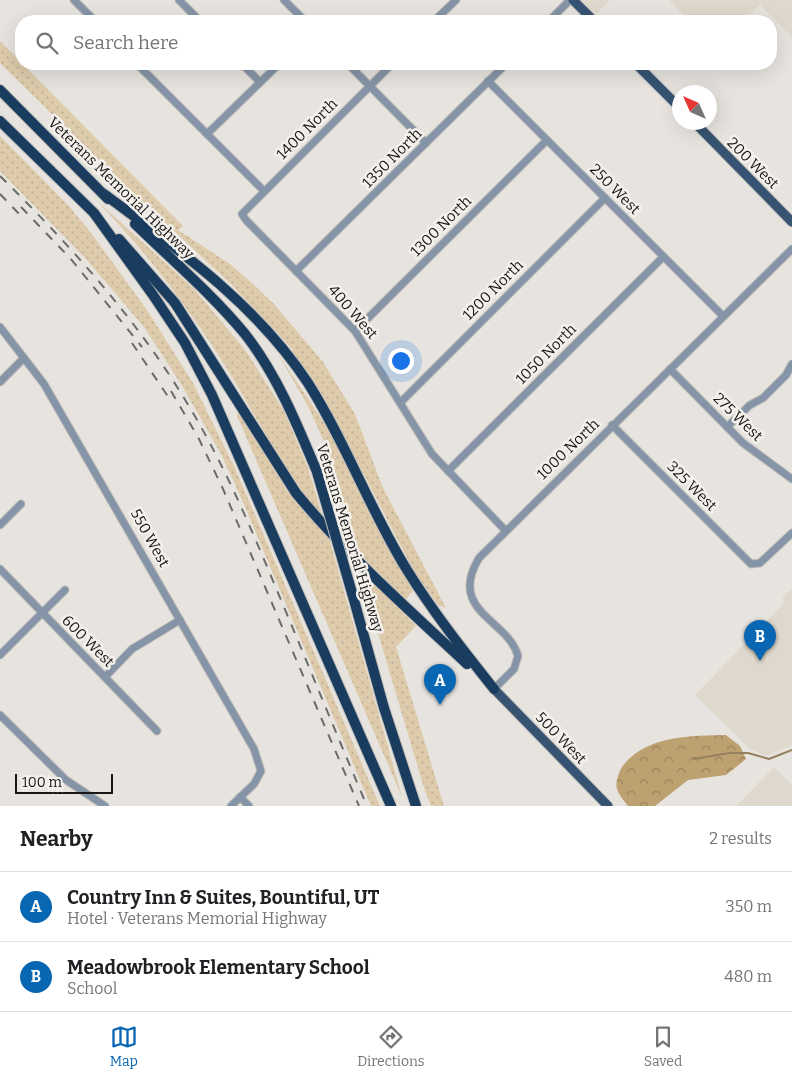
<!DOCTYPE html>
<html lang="en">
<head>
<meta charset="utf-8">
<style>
  :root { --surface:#fff; --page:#f6f6f6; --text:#202124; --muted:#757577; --line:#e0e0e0; --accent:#0966b3 }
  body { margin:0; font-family:Bitter,serif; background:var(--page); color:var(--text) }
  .compass { position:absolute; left:672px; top:85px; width:45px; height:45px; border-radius:50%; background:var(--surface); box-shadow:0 5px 20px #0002; rotate:315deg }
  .scale { position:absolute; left:15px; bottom:12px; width:98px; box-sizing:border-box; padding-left:5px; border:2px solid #181716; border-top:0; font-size:14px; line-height:18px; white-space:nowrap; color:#181716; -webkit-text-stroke:4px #f4f1ec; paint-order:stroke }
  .you { position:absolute; left:400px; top:360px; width:18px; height:18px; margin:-12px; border:4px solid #fff; border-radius:50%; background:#1a73e8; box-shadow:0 0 0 8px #1a73e833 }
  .badge { display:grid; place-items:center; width:32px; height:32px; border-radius:50%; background:var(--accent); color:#fff; font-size:16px; font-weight:700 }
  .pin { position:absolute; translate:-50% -41px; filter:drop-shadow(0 1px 2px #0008) }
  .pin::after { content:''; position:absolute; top:26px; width:18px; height:15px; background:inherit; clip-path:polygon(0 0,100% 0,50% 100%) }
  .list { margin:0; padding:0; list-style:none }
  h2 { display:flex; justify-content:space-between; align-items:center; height:65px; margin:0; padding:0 20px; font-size:21px }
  h2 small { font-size:16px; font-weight:400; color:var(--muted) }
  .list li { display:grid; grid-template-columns:32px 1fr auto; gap:15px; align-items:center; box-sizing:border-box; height:70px; padding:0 20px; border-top:1px solid var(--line) }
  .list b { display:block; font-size:19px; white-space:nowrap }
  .list p { margin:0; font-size:16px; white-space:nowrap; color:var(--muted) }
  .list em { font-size:16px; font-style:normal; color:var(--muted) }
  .icon { flex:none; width:28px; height:28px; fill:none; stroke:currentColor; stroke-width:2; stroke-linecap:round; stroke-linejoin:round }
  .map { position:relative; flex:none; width:792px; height:806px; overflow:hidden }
  .search { position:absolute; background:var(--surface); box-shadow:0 5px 20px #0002; left:15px; right:15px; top:15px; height:55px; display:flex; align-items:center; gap:12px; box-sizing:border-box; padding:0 18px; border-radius:20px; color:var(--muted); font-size:19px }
  .sheet { height:205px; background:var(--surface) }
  nav { display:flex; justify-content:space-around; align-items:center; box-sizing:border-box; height:70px; border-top:1px solid var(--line); background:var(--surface); font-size:14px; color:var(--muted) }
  nav a { display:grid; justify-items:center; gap:2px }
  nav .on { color:var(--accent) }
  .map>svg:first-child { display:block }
  .built { fill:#dfd8cc }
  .grass { fill:url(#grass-dots) }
  .forest { fill:url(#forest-crowns) }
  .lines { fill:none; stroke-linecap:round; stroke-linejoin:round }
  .stream { stroke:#95805e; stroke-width:2 }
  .minor-casing { stroke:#c2bfbb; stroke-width:9 }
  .major-casing { stroke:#c2bfbb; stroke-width:11 }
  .highway-casing { stroke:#c2bfbb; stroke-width:12 }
  .minor { stroke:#8595a7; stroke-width:7 }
  .major { stroke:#365372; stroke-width:9 }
  .highway { stroke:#1a3c5e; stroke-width:10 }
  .rail { stroke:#6d6b69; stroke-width:2; stroke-dasharray:9 9; stroke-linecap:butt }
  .highway-bridge-casing { stroke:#c2bfbb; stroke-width:12; stroke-linecap:butt }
  .highway-bridge { stroke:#1a3c5e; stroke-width:10 }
  .labels { text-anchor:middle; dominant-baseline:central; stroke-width:5; stroke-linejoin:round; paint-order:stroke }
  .street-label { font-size:15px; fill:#181716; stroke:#f4f1ec }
</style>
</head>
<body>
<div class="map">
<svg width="792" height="806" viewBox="0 0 792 806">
  <defs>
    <pattern id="grass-dots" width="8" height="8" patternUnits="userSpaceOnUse" patternTransform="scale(1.25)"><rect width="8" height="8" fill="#decbac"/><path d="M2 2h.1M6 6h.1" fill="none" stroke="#beae93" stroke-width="1.8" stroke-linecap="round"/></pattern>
    <pattern id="forest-crowns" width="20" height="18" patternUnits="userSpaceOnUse" patternTransform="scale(1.25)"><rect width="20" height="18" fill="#bea171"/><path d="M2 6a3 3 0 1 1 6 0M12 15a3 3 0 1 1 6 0" fill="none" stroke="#99825c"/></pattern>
  </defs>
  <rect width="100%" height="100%" fill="#e7e4df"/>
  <g class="built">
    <path d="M581 0H610L596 14Z"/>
    <path d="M669 0H792V37L760 5 743 21H690Z"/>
    <path d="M792 589V745L766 756 750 749 695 695 785 602 782 598Z"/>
    <path d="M774 767 792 785V806H736Z"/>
  </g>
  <g class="grass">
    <path d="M0 41 183 226 178 230 230 264 253 284 274 304 323 362 355 414 383 488 446 608 438 605 415 573 330 409 319 389 291 353 293 350 230 283 123 184 0 63Z"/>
    <path d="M0 136 68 205 92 234 149 313 193 383 234 466 380 806H371L243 502 221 454 181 384 144 327 86 259 0 171Z"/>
    <path d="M94 198 195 290 246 351 284 411 308 468 323 518C285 474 264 430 235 382 195 316 148 253 94 198Z"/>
    <path d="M278 354 325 424 413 591 405 600 353 548 333 465 324 442 309 408Z"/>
    <path d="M239 410 286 489 329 538 402 797 237 416V412Z"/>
    <path d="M359 569 416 626 396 647 444 806H431L424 788Z"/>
  </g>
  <path class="forest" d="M726 735 740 746 746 759 726 775 688 780 655 806H628C624 801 619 795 617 789 615 783 619 772 622 767 645 735 691 736 726 735Z"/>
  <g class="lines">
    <path class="stream" d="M694 759 729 753H748L769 759 792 750"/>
    <defs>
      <g id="minor">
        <path d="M74 0 95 21"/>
        <path d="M179 0 200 21"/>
        <path d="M284 0 305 21"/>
        <path d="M434 21 456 0"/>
        <path d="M549 21 570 0"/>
        <path d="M137 64 264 191"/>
        <path d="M242 64 260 82"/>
        <path d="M348 64 426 143"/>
        <path d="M392 64 242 214 246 220 355 331 432 454 505 530"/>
        <path d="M488 81 723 316"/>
        <path d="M207 134 279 64"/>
        <path d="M296 271 506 64"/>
        <path d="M0 327 44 384 254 749 261 771 254 784 231 806"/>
        <path d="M355 331 547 140"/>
        <path d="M670 369 743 443 792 479"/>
        <path d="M0 382 24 358"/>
        <path d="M401 402 605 198"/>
        <path d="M612 425 751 564 760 563 792 533"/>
        <path d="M727 427 750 405 763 398 786 375 792 364"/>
        <path d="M448 471 663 257"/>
        <path d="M0 525 21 504"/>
        <path d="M0 569 157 731"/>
        <path d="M0 655 65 590"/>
        <path d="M105 677 132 649 180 620"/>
        <path d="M494 689 514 669 518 656C508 619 447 612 479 558L792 249"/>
        <path d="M0 715 66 780 105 806"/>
        <path d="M240 797 249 806"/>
      </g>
      <g id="major">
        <path d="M573 0 594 21"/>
        <path d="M636 64 680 108"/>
        <path d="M694 122 792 222"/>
        <path d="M494 689 608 806"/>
      </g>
      <g id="highway">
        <path d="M0 90 108 199"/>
        <path d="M0 121 94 213 153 295 185 343 212 395 391 806"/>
        <path d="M104 194C178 249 257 305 308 383 346 443 370 510 407 570 433 612 463 650 494 689"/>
        <path d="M135 224C172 260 212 294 245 334 277 375 297 424 317 472"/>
        <path d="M119 239 175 303 296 493C347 555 408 609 467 664"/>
        <path d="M352 593 384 708 416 806"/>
      </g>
    </defs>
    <use href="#minor" class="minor-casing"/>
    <use href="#major" class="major-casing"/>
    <use href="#highway" class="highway-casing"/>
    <use href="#minor" class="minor"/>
    <use href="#major" class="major"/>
    <use href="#highway" class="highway"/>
    <g class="rail">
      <path d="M0 176C70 245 136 318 187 403 225 465 253 533 281 600 310 669 338 738 367 806"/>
      <path d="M0 194 24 219"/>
      <path d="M21 207 70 258 142 347"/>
      <path d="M132 343 171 401"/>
      <path d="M171 391 199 439 223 489 359 806"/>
    </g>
    <defs>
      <path id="highway-bridge" d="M317 472 352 593"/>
    </defs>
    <use href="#highway-bridge" class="highway-bridge-casing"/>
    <use href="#highway-bridge" class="highway-bridge"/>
  </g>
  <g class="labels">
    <g class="street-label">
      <text transform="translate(307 129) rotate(-45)">1400 North</text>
      <text transform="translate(392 158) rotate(-45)">1350 North</text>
      <text transform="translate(753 163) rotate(45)">200 West</text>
      <text transform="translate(121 188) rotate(44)">Veterans Memorial Highway</text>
      <text transform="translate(615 189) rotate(45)">250 West</text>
      <text transform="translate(441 226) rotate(-45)">1300 North</text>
      <text transform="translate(493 290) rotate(-45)">1200 North</text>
      <text transform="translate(353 312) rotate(49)">400 West</text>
      <text transform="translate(546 354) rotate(-45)">1050 North</text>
      <text transform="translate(738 417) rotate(44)">275 West</text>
      <text transform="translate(568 449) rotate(-44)">1000 North</text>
      <text transform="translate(692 486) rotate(45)">325 West</text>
      <text transform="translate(150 538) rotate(61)">550 West</text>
      <text transform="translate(350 538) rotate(73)">Veterans Memorial Highway</text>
      <text transform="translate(88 641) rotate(45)">600 West</text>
      <text transform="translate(561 738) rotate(46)">500 West</text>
    </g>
  </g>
</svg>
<svg class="compass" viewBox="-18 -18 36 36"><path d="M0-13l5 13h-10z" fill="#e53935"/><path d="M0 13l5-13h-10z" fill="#757577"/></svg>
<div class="scale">100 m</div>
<div class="you"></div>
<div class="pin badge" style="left:440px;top:705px">A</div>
<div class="pin badge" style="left:760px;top:661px">B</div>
<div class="search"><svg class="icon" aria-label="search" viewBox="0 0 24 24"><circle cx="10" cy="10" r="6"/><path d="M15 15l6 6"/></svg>Search here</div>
</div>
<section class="sheet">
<h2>Nearby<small>2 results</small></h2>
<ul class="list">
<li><span class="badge">A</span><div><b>Country Inn &amp; Suites, Bountiful, UT</b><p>Hotel · Veterans Memorial Highway</p></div><em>350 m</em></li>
<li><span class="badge">B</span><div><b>Meadowbrook Elementary School</b><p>School</p></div><em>480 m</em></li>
</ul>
</section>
<nav>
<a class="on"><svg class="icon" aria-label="map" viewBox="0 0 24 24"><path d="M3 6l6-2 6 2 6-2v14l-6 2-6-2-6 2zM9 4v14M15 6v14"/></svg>Map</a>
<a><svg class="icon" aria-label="directions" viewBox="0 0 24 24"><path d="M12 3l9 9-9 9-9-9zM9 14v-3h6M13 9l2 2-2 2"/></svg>Directions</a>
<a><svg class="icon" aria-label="saved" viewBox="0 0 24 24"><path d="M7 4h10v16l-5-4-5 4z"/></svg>Saved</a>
</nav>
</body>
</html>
